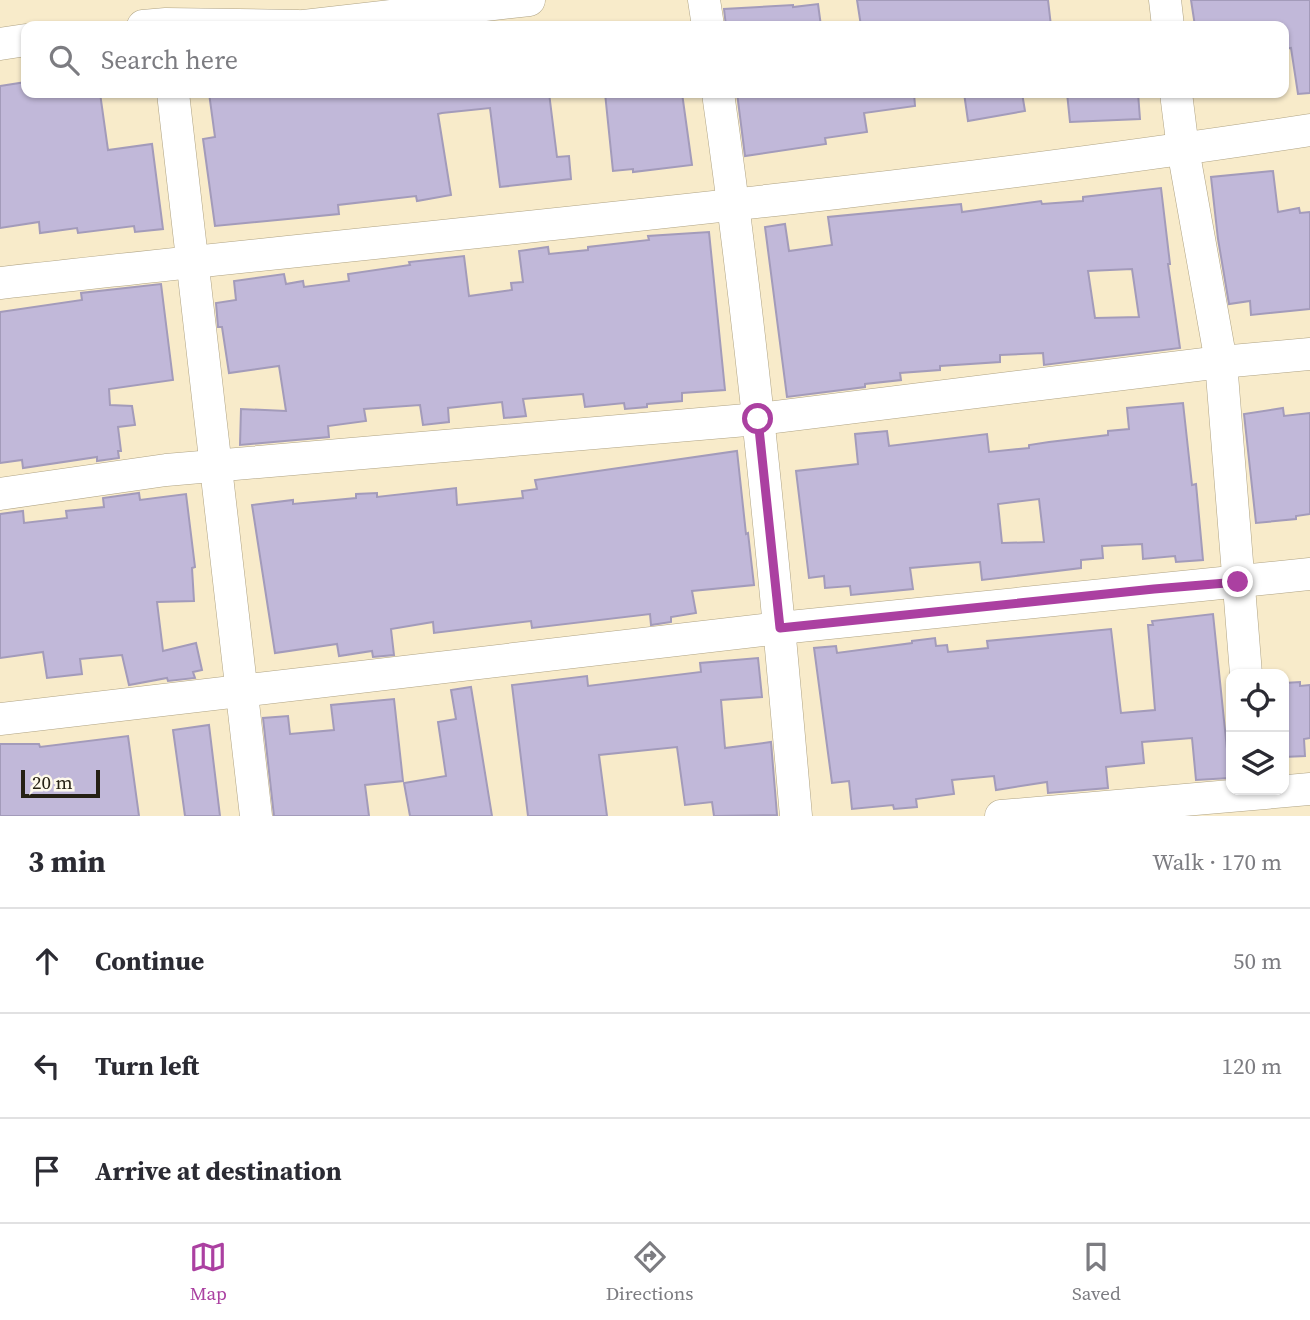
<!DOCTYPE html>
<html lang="en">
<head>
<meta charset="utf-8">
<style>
  :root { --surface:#fff; --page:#f2f2f3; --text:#2b2b33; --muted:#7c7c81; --line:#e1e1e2; --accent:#ab40a1 }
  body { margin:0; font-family:"Source Serif 4",serif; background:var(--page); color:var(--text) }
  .controls { position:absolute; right:21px; bottom:21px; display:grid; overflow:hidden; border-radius:14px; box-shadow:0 2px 5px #0004 }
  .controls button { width:63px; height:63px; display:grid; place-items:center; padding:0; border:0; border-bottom:2px solid var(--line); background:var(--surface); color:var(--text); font:35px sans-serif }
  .scale { position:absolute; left:21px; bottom:18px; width:79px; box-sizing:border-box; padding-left:7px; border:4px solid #252014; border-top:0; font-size:19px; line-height:24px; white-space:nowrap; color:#252014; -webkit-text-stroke:5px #fef9eb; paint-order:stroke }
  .stop { position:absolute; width:21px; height:21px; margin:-16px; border:5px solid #ab40a1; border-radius:50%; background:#fff }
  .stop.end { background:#ab40a1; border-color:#fff; box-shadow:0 2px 7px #0008 }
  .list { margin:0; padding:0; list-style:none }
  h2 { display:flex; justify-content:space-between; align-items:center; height:91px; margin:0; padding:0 28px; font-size:30px }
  h2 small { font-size:23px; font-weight:400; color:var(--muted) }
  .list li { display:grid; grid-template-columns:46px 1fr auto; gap:21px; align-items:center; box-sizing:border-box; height:105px; padding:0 28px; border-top:2px solid var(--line) }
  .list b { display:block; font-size:26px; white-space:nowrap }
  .list em { font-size:23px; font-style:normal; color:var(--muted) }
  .icon { flex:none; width:38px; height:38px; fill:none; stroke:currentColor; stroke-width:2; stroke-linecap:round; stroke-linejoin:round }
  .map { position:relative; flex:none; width:1310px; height:816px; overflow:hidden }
  .search { position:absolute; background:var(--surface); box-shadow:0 2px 5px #0004; left:21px; right:21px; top:21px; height:77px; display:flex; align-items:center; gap:18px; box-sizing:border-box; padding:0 24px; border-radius:14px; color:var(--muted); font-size:26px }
  .sheet { height:406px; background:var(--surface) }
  nav { display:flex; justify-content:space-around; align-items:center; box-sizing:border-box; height:98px; border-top:2px solid var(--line); background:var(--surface); font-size:19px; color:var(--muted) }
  nav a { display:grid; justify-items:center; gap:4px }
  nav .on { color:var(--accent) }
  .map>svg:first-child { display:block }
  .building { fill:#c1b8d9; stroke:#a39bba; stroke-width:2; fill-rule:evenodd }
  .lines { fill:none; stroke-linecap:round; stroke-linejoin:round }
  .minor-casing { stroke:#afa384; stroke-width:33 }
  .minor { stroke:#fff; stroke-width:32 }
  .route { stroke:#ab40a1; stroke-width:9 }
</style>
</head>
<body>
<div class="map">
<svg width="1310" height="816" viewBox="0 0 1310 816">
  <rect width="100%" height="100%" fill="#f8ebca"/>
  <g class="building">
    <path d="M857 0H1048L1051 26H861Z"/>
    <path d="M1191 0H1310V93L1298 94 1291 48 1284 49V26H1195Z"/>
    <path d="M818 4 821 26H726L724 9 793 5V7Z"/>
    <path d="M26 82V93H100L108 150 152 144 163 229 135 232 134 226 78 233 77 228 40 233 39 222 0 228V86Z"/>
    <path d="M209 93H549L557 157 569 156 571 179 500 187 490 108 442 113 438 114 451 195 417 201 416 196 338 205 339 214 215 226 203 139 215 137Z"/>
    <path d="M605 93H682L692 165 633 172V169L613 171Z"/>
    <path d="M737 93H914L915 106 864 113 867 132 825 138 826 144 745 156Z"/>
    <path d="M964 93H1022L1025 111 968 121Z"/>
    <path d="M1067 93H1138L1140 119 1070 122Z"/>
    <path d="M1273 171 1278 212 1299 208 1300 213 1310 212V309L1251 315 1250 301 1229 304 1218 239 1211 177Z"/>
    <path d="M1161 188 1170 264H1168L1180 348 1044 365 1043 353 1000 355V362L940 366V370L900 373 901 380 865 384V387L787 397 765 227 785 224 789 251 832 245 828 217 961 204 962 212 1041 201 1042 204 1083 201V197ZM1132 269 1139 317 1095 318 1088 271Z"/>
    <path d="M709 232 725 390 682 393V401L647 404V407L625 409 624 403 585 407 583 394 523 399 526 416 504 418 502 402 448 408 449 422 423 425 420 405 364 409 366 421 328 426 329 437 240 445 241 409 286 411 279 366 229 373 222 327H218L216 303 236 300 234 281 284 274 286 284 303 281 304 287 349 281 348 274 410 265 409 262 464 256 469 296 512 290 511 283 523 282 519 251 548 247 549 254 588 250V247L649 240 648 236Z"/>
    <path d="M161 284 173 380 109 389 110 405 132 406 135 425 118 427 121 451H118L119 458 97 461V457L23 468 22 460 0 463V312L82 300 81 293Z"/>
    <path d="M1183 403 1192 485 1196 484 1203 560 1176 562 1175 556 1143 559 1142 544 1102 546 1103 558 1081 560V568L982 580 980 562 910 568 913 589 851 595 850 586 825 588 824 576 809 578 796 471 858 464 855 434 887 431 889 446 987 434 989 452 1029 448V445L1049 442 1108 435V431L1129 429 1127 408ZM1039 499 1044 542 1002 543 998 504Z"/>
    <path d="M1283 408 1284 416 1310 413V514L1296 516V519L1256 523 1244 414Z"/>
    <path d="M737 451 746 534 748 533 754 585 692 591 696 613 671 617V622L651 625 650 614 532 628 531 621 434 633 433 622 391 629 394 655 373 657 372 651 339 656 337 644 275 653 252 505 293 500V504L356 498V494L377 493V497L456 488 457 505 523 498 522 491 537 489 535 480Z"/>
    <path d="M139 493 140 500 186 494 195 567 192 568 194 601 157 602 163 651 196 643 202 670 193 672 195 678 168 681 167 678 129 685 122 655 80 659 82 674 47 678 43 652 0 658V514L23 511 24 523 67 518 66 511 104 507 103 498Z"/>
    <path d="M1213 614 1230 778 1196 780 1192 738 1142 742 1144 763 1106 767 1108 788 1048 793 1047 782 996 790 994 776 952 780 954 794 916 799 917 807 894 809 893 805 852 809 849 781 832 783 814 648 836 646 837 653 912 643V641L935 638 936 646 947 645 948 652 988 648 987 641 1111 629 1121 713 1155 710 1148 625H1153L1152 621Z"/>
    <path d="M758 658 762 697 721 700 725 748 771 742 777 815 714 816 712 802 685 805 677 747 599 755 607 816H528L512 685 587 676 588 686 701 672 700 663Z"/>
    <path d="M1300 682V686L1310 685V738L1304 739 1305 756 1284 757V683Z"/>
    <path d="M471 687 492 816H410L404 783 446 776 438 722 456 719 451 690Z"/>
    <path d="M394 699 403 781 365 785 369 816H274L263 718 288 716 290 734 334 730 331 705Z"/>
    <path d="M209 725 220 816H185L173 730Z"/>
    <path d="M128 736 139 816H0V744H39L40 747Z"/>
  </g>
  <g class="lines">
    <defs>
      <g id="minor">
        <path d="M704 0 708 26"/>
        <path d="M1165 0 1168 26"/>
        <path d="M143 26 166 24 298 26"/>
        <path d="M304 26 529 0"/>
        <path d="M0 44 26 40"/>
        <path d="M173 93 256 816"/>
        <path d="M718 93C752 333 775 574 796 816"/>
        <path d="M1176 93 1183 149 1221 362 1246 674"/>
        <path d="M0 283C437 234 875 197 1310 130"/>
        <path d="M0 494 166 470 758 419 1221 362 1310 354"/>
        <path d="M0 719 780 628 1310 574"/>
        <path d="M1001 816 1310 789"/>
      </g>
    </defs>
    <use href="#minor" class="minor-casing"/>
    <use href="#minor" class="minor"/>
  </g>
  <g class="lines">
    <path class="route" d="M758 419 780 628 1154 589 1238 582"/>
  </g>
</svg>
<div class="controls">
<button><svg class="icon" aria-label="locate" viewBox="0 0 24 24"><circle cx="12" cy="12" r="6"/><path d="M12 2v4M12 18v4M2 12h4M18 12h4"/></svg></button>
<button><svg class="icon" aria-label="layers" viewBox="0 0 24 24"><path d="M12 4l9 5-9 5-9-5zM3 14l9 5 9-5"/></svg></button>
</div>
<div class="scale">20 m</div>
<div class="stop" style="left:758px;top:419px"></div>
<div class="stop end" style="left:1238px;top:582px"></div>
<div class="search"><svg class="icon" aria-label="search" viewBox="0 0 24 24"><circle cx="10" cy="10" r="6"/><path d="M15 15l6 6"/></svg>Search here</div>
</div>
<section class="sheet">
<h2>3 min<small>Walk · 170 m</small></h2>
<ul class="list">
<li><svg class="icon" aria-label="ahead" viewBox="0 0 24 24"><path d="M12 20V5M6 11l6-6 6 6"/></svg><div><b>Continue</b></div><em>50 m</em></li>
<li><svg class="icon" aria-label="left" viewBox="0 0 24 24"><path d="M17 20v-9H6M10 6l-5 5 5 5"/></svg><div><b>Turn left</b></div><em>120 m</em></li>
<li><svg class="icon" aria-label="arrive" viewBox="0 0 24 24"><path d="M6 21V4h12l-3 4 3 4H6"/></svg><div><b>Arrive at destination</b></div></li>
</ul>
</section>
<nav>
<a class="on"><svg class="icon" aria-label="map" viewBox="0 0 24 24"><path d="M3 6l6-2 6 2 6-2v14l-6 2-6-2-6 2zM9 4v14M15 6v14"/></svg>Map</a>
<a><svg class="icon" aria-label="directions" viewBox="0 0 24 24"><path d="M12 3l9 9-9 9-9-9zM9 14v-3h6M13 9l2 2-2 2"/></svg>Directions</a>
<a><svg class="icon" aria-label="saved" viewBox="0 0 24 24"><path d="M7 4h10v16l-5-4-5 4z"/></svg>Saved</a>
</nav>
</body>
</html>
